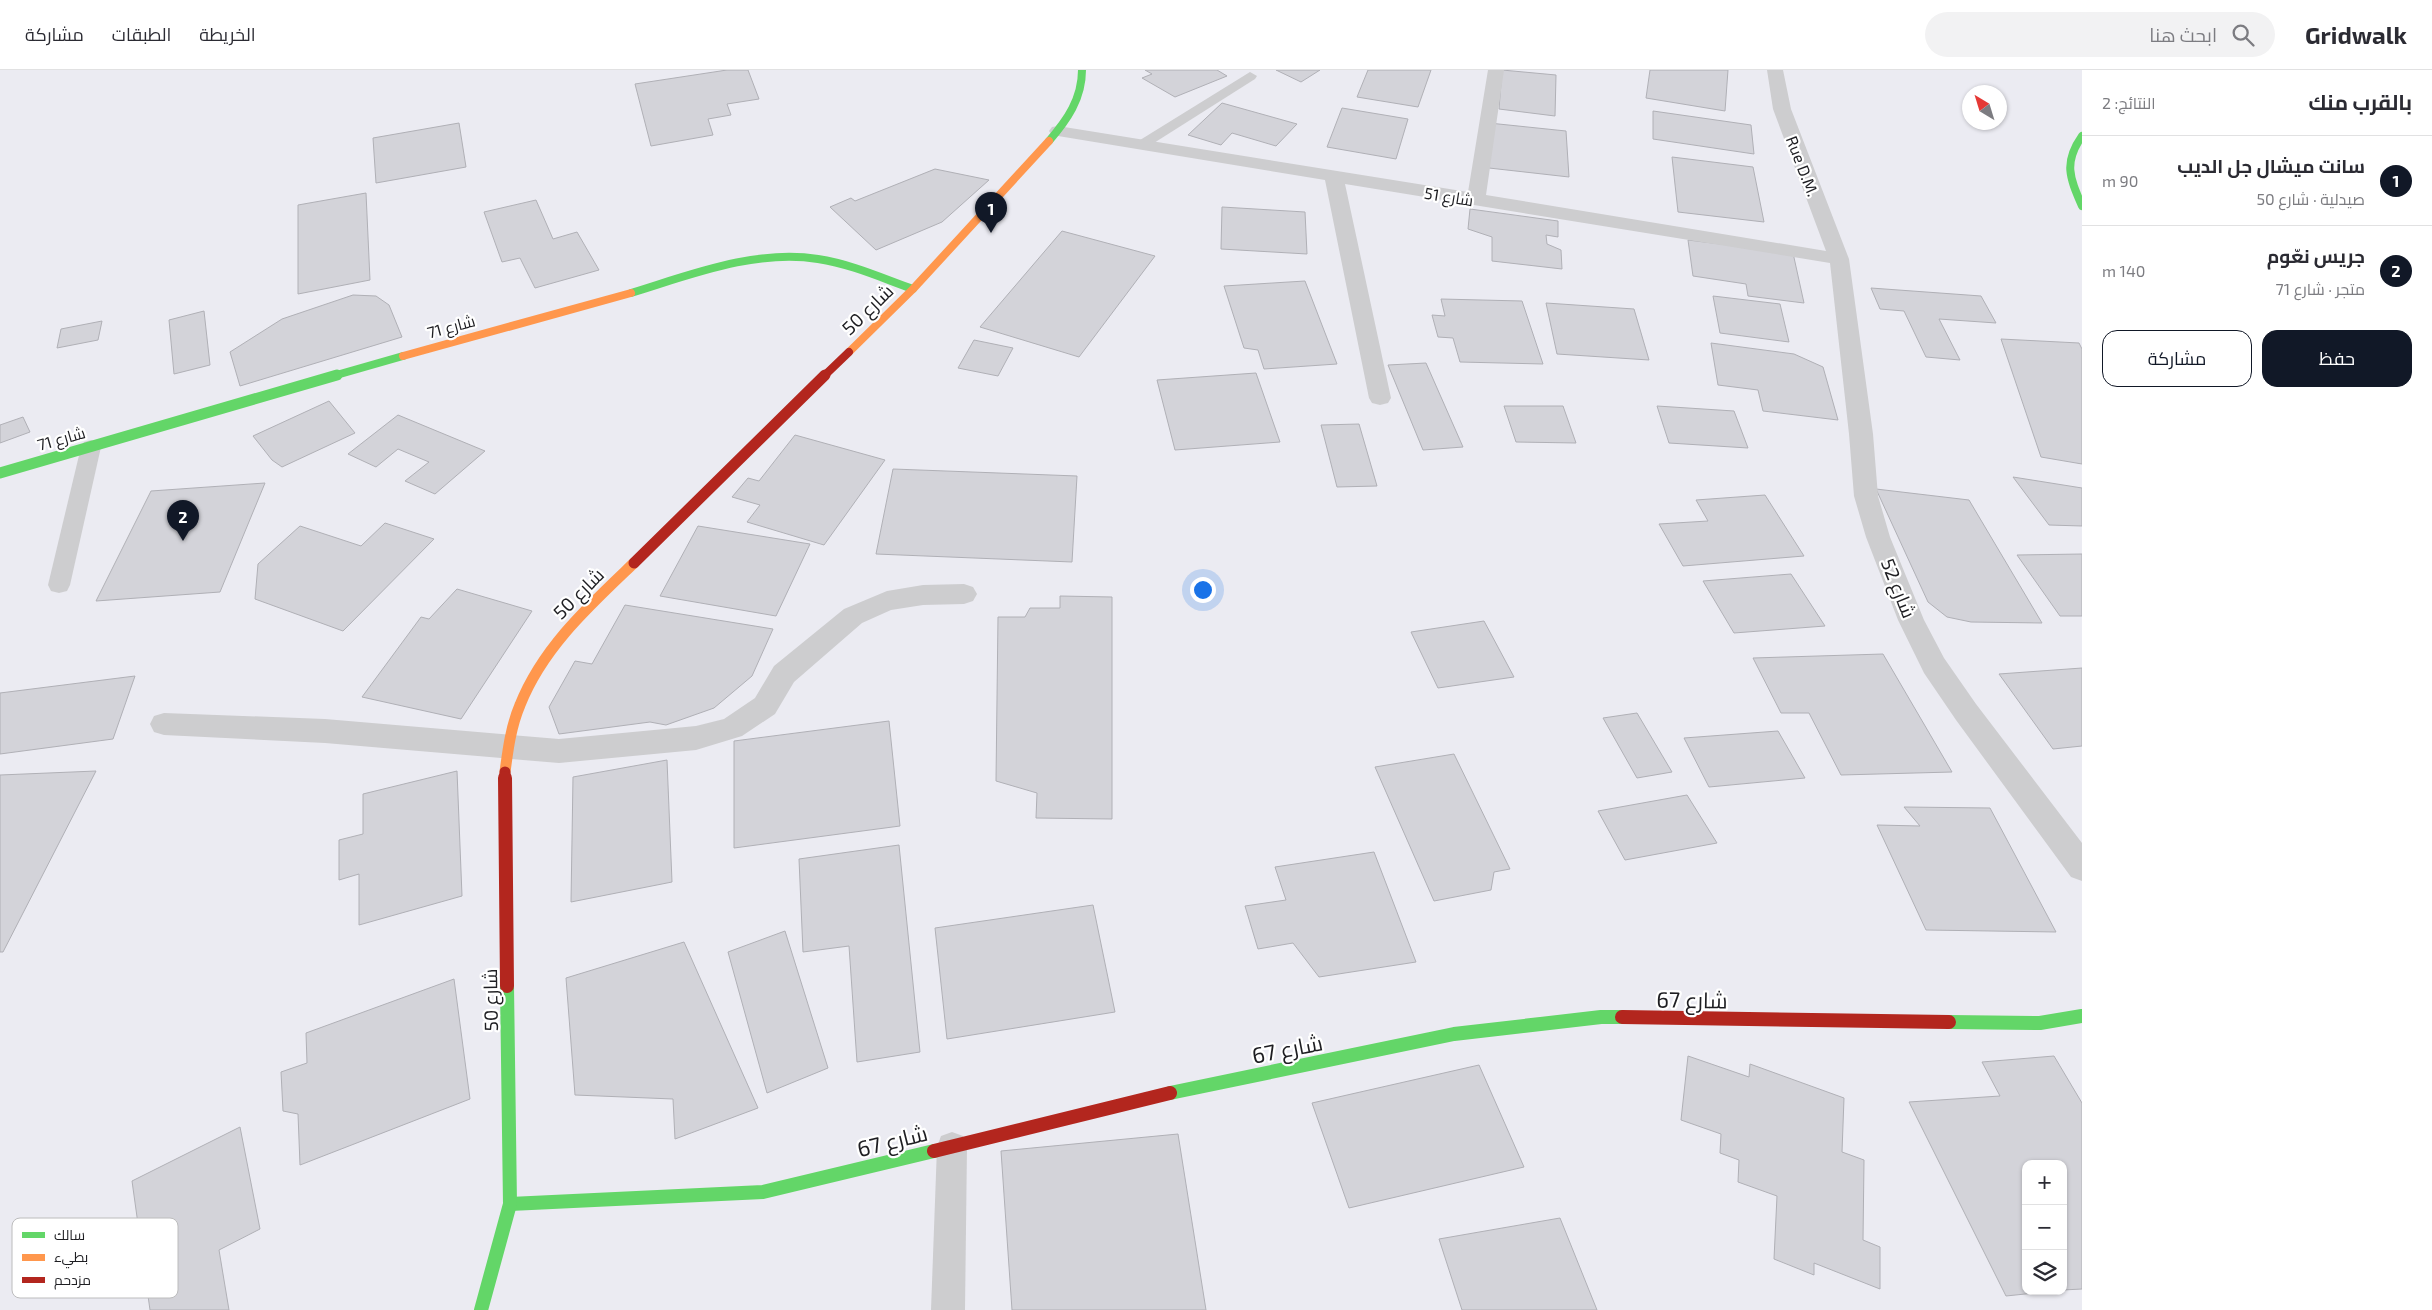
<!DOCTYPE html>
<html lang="ar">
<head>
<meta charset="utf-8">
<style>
  :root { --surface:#fff; --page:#f2f2f3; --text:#2b2b33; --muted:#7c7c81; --line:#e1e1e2; --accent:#111827 }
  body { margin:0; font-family:"Exo 2",Cairo,sans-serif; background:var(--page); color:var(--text); direction:rtl }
  .controls { position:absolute; right:15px; bottom:15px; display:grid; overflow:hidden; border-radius:10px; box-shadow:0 1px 4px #0004 }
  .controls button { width:45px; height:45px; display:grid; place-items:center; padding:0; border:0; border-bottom:1px solid var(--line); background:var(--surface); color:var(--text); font:25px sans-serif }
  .compass { position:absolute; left:1962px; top:15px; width:45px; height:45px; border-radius:50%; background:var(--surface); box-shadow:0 1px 4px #0004; rotate:322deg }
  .you { position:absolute; left:1202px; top:519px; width:18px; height:18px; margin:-12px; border:4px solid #fff; border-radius:50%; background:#1a73e8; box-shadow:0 0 0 8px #1a73e833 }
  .badge { display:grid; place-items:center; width:32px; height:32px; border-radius:50%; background:var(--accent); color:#fff; font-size:16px; font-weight:700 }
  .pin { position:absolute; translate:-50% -41px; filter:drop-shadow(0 1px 2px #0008) }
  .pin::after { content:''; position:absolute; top:26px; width:18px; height:15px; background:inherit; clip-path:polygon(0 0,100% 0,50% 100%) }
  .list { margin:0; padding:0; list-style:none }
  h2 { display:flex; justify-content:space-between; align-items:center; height:65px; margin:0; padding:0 20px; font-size:21px }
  h2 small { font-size:16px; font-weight:400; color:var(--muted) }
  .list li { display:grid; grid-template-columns:32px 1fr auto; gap:15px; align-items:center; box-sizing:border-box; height:90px; padding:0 20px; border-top:1px solid var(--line) }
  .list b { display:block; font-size:19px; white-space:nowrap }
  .list p { margin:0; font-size:16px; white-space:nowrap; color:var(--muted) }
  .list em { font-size:16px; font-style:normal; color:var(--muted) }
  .actions { display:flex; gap:10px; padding:15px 20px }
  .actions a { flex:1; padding:11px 0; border:1px solid var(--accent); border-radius:15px; text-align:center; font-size:18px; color:var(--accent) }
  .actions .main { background:var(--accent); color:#fff }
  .icon { flex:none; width:28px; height:28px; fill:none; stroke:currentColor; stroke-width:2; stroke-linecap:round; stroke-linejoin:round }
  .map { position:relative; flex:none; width:2082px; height:1240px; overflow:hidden; direction:ltr }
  header { display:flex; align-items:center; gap:30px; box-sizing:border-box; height:70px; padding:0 25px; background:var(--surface); border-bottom:1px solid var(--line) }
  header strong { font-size:24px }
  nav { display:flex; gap:28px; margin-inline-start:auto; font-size:18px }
  .search { width:350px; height:45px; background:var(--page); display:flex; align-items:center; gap:12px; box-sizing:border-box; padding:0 18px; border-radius:28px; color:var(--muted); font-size:19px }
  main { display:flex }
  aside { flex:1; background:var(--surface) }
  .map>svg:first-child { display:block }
  .building { fill:#d3d3d9; stroke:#b0b0b6 }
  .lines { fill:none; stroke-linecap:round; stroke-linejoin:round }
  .lane { fill:#cdcdcf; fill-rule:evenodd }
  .street { fill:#cdcdcf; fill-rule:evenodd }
  .fast-far2 { stroke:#63d668; stroke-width:8 }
  .fast-far1 { stroke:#63d668; stroke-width:11 }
  .fast { stroke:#63d668; stroke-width:14 }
  .slow-far1 { stroke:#ff974d; stroke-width:8 }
  .slow { stroke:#ff974d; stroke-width:11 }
  .jam-far2 { stroke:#b3261e; stroke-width:8 }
  .jam-far1 { stroke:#b3261e; stroke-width:11 }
  .jam { stroke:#b3261e; stroke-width:14 }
  .labels { text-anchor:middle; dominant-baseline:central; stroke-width:4.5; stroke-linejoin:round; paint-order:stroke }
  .far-street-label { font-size:16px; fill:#1e1e22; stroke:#fff }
  .street-label { font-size:19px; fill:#1e1e22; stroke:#fff }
  .near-street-label { font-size:22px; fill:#1e1e22; stroke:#fff }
  .key { fill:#fff; stroke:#bcbcbd; stroke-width:1 }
  .key-label { font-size:14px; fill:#1e1e22 }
</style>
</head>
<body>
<header>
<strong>Gridwalk</strong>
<div class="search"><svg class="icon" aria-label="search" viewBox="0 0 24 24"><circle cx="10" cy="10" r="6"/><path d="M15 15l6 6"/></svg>ابحث هنا</div>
<nav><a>الخريطة</a><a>الطبقات</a><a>مشاركة</a></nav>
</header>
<main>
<aside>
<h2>بالقرب منك<small>النتائج: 2</small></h2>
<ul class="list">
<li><span class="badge">1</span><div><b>سانت ميشال جل الديب</b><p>صيدلية · شارع 50</p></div><em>90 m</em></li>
<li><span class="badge">2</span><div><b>جريس نعّوم</b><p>متجر · شارع 71</p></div><em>140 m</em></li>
</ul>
<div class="actions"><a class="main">حفظ</a><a>مشاركة</a></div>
</aside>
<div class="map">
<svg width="2082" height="1240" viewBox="0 0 2082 1240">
  <rect width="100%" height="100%" fill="#ebebf2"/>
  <g class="building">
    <path d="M727 0H748L759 29 727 34 731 45 708 49 713 65 651 76 635 14Z"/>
    <path d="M1145 0H1217L1227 6 1175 27 1142 8 1152 4Z"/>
    <path d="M1276 0H1320L1301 12Z"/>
    <path d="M1368 0H1431L1418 37 1357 27Z"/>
    <path d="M1502 0 1556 5 1555 46 1499 39Z"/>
    <path d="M1650 0H1728L1725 41 1646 28Z"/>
    <path d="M1222 33 1297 54 1276 76 1232 63 1221 75 1188 65Z"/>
    <path d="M1342 38 1408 49 1396 89 1327 77Z"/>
    <path d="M1653 41 1751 55 1754 84 1653 69Z"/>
    <path d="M459 53 466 97 376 113 373 68Z"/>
    <path d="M1489 53 1566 61 1569 107 1489 98Z"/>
    <path d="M1672 87 1753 97 1764 152 1678 142Z"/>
    <path d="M935 99 989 110 942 152 876 180 830 137 851 128 855 131Z"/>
    <path d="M366 123 370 210 298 224V135Z"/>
    <path d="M536 130 553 169 577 162 599 200 535 218 520 188 502 192 484 142Z"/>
    <path d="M1222 137 1305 142 1307 184 1221 179Z"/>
    <path d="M1470 139 1558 151V167L1546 165 1547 174 1561 180 1562 199 1492 191V167L1468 159Z"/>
    <path d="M1062 161 1155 186 1079 287 980 257Z"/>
    <path d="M1688 170 1793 183 1804 233 1748 226 1746 214 1693 206Z"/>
    <path d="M1305 211 1337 294 1264 299 1258 280 1244 278 1224 216Z"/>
    <path d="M1871 218 1981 226 1996 253 1939 249 1960 290 1926 287 1904 241 1880 239Z"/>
    <path d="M353 225 376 226 389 235 402 267 240 316 230 282 282 249Z"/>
    <path d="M1713 226 1780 234 1789 272 1720 263Z"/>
    <path d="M1441 229 1522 231 1543 294 1460 292 1453 268 1438 267 1432 245 1445 246Z"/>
    <path d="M1546 233 1634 239 1649 290 1557 284Z"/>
    <path d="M204 241 210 295 174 304 169 250Z"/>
    <path d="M102 251 98 270 57 278 61 259Z"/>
    <path d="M2001 269 2079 273 2082 279V394L2041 387Z"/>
    <path d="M974 270 1013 278 998 306 958 298Z"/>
    <path d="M1711 273 1794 284 1823 297 1838 350 1763 341 1758 320 1718 315Z"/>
    <path d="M1426 293 1463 377 1423 380 1388 295Z"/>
    <path d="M1256 303 1280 372 1175 380 1157 310Z"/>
    <path d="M329 331 355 363 282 397 272 390 253 366Z"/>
    <path d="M1504 336H1563L1576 373 1516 372Z"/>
    <path d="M1657 336 1734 341 1748 378 1669 373Z"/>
    <path d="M398 345 485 381 435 424 405 411 429 392 398 379 376 397 348 384Z"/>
    <path d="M23 347 30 362 0 373V355Z"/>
    <path d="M1359 354 1377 416 1337 417 1321 355Z"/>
    <path d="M795 365 885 390 824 475 747 452 760 435 732 427 748 408 759 411Z"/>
    <path d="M893 399 1077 406 1072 492 876 484Z"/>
    <path d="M2013 407 2082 418V456L2049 455Z"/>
    <path d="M265 413 220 522 96 531 151 421Z"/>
    <path d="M1876 419 1969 430 2042 553 1971 552 1947 547 1928 532Z"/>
    <path d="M1765 425 1804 486 1683 496 1659 454 1708 451 1696 430Z"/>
    <path d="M385 453 434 469 343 561 255 529 258 494 300 456 361 476Z"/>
    <path d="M698 456 810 474 776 546 660 526Z"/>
    <path d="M2082 484V546H2060L2017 485Z"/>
    <path d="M1791 504 1825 556 1734 563 1703 511Z"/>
    <path d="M457 519 532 541 461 649 362 627 421 547 429 549Z"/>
    <path d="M1060 526 1112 527V749L1036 748 1037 723 996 711 998 547H1025L1030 538H1060Z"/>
    <path d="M625 535 773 559 752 606 714 638 666 655 650 652 559 664 549 637 575 591 592 594Z"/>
    <path d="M1484 551 1514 607 1438 618 1411 562Z"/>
    <path d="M1883 584 1952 702 1841 705 1809 643H1781L1753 588Z"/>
    <path d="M2082 598V676L2053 679 1999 604Z"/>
    <path d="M135 606 113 669 0 684V623Z"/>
    <path d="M1637 643 1672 702 1637 708 1603 648Z"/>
    <path d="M889 651 900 756 734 778V671Z"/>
    <path d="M1778 661 1805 708 1709 717 1684 668Z"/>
    <path d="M1454 684 1510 799 1494 802 1491 820 1434 831 1375 697Z"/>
    <path d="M667 690 672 812 571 832 573 707Z"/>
    <path d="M96 701 3 882H0V705Z"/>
    <path d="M457 701 462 826 359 855V804L339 810V770L363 764V724Z"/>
    <path d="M1687 725 1717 773 1625 790 1598 741Z"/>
    <path d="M1904 737 1990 738 2056 862 1926 860 1877 755 1920 756Z"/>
    <path d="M899 775 920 982 857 992 849 876 803 882 799 789Z"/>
    <path d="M1374 782 1416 892 1319 907 1293 873 1258 879 1245 836 1286 830 1275 797Z"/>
    <path d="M1093 835 1115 942 947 969 935 858Z"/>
    <path d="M785 861 828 998 767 1023 728 882Z"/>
    <path d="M684 872 758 1038 675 1069 673 1029 575 1025 566 908Z"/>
    <path d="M454 909 470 1029 300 1095 298 1044 283 1041 281 1002 307 993 306 963Z"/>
    <path d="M1688 986 1749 1007 1750 994 1844 1028 1842 1082 1864 1090 1863 1170 1880 1177V1219L1814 1193V1205L1774 1189 1777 1126 1738 1112 1739 1090 1720 1083 1721 1064 1681 1050Z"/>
    <path d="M2054 986 2082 1033V1219L2063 1220V1094H2026V1221H2054L2006 1226 1909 1032 2000 1026 1982 992Z"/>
    <path d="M1479 995 1524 1097 1349 1138 1312 1033Z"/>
    <path d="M240 1057 260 1159 219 1180 229 1240H150L132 1111Z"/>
    <path d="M1178 1064 1206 1240H1012L1001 1081Z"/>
    <path d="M1560 1148 1597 1240H1462L1439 1169Z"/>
  </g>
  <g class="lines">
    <g class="lane">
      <path d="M1250 2 1257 6 1255 9 1146 78H1134L1132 75Z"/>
      <path d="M91 370 98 372 101 377 70 515 67 521 59 523 51 521 48 515 81 377 84 372Z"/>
      <path d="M952 1062 963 1066 967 1077 965 1240H931L937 1077 941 1066Z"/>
    </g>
    <g class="street">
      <path d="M1488 0H1504L1486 125 1826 181 1773 39 1767 0H1783L1791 39 1849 189 1873 364 1878 426 1890 467 1924 550 1944 588 1976 634 2082 773V811L2071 807 1956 650 1924 603 1898 550 1866 467 1854 426 1849 364 1830 193 1345 114 1391 328 1388 333 1380 335 1372 333 1369 328 1325 110 1058 66 1052 65 1049 61 1052 57 1058 56 1468 122Z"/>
      <path d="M964 514 973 517 977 524 973 531 964 534 923 535 891 540 862 553 794 612 775 644 742 666 696 680 559 693 325 673 164 665 154 662 150 654 154 646 164 643 325 649 559 669 696 656 724 649 755 628 774 596 844 539 887 521 923 515Z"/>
    </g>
    <g class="fast-far2">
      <path d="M2082 66C2063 93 2070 108 2082 136"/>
      <path d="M1049 71C1067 50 1082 29 1082 0"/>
      <path d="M631 223C690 205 755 179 818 189 851 194 882 208 913 219"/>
      <path d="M333 306 403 286"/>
    </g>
    <path class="fast-far1" d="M0 403 337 305"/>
    <g class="fast">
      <path d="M1949 952 2040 953 2082 946"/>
      <path d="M1170 1023 1454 964 1601 947H1622"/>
      <path d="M510 1134 763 1122 934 1081"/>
      <path d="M481 1240 510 1134 507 916"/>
    </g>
    <g class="slow-far1">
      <path d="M849 282 913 219 1049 71"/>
      <path d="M403 286 631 223"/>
    </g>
    <path class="slow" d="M505 702C508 679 511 656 520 635 543 577 590 535 634 493"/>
    <path class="jam-far2" d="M824 306 849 282"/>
    <g class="jam-far1">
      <path d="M634 493 825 305"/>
      <path d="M505 702V709"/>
    </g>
    <g class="jam">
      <path d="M505 708 507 916"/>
      <path d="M1622 947 1949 952"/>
      <path d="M934 1081 1170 1023"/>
    </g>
  </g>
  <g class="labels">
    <g class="far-street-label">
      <text transform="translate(1803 96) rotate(69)">Rue D.M.</text>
      <text transform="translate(1449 126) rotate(9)">شارع 51</text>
      <text transform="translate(451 256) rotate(-15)">شارع 71</text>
      <text transform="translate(61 368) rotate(-16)">شارع 71</text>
    </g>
    <g class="street-label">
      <text transform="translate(867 239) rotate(-44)">شارع 50</text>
      <text transform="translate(1899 518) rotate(68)">شارع 52</text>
      <text transform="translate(578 523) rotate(-45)">شارع 50</text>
      <text transform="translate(490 930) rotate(-91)">شارع 50</text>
    </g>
    <g class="near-street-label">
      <text transform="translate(1692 929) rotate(1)">شارع 67</text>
      <text transform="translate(1287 978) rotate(-11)">شارع 67</text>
      <text transform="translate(892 1070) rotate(-14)">شارع 67</text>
    </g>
  </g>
  <rect x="12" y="1148" width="166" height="80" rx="8" class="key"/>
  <rect x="22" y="1162" width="23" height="6" fill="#63d668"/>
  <rect x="22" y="1184" width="23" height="7" fill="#ff974d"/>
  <rect x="22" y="1207" width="23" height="6" fill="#b3261e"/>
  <g class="key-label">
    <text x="54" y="1170">سالك</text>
    <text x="54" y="1192">بطيء</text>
    <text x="54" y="1215">مزدحم</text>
  </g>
</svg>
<div class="controls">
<button>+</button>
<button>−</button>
<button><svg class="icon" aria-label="layers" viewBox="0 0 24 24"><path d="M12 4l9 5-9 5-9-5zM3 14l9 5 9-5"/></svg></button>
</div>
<svg class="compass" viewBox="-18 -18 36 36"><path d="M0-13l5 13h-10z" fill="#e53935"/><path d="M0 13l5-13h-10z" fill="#7c7c81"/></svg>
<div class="you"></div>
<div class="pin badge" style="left:991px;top:163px">1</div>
<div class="pin badge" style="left:183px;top:471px">2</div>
</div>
</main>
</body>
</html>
